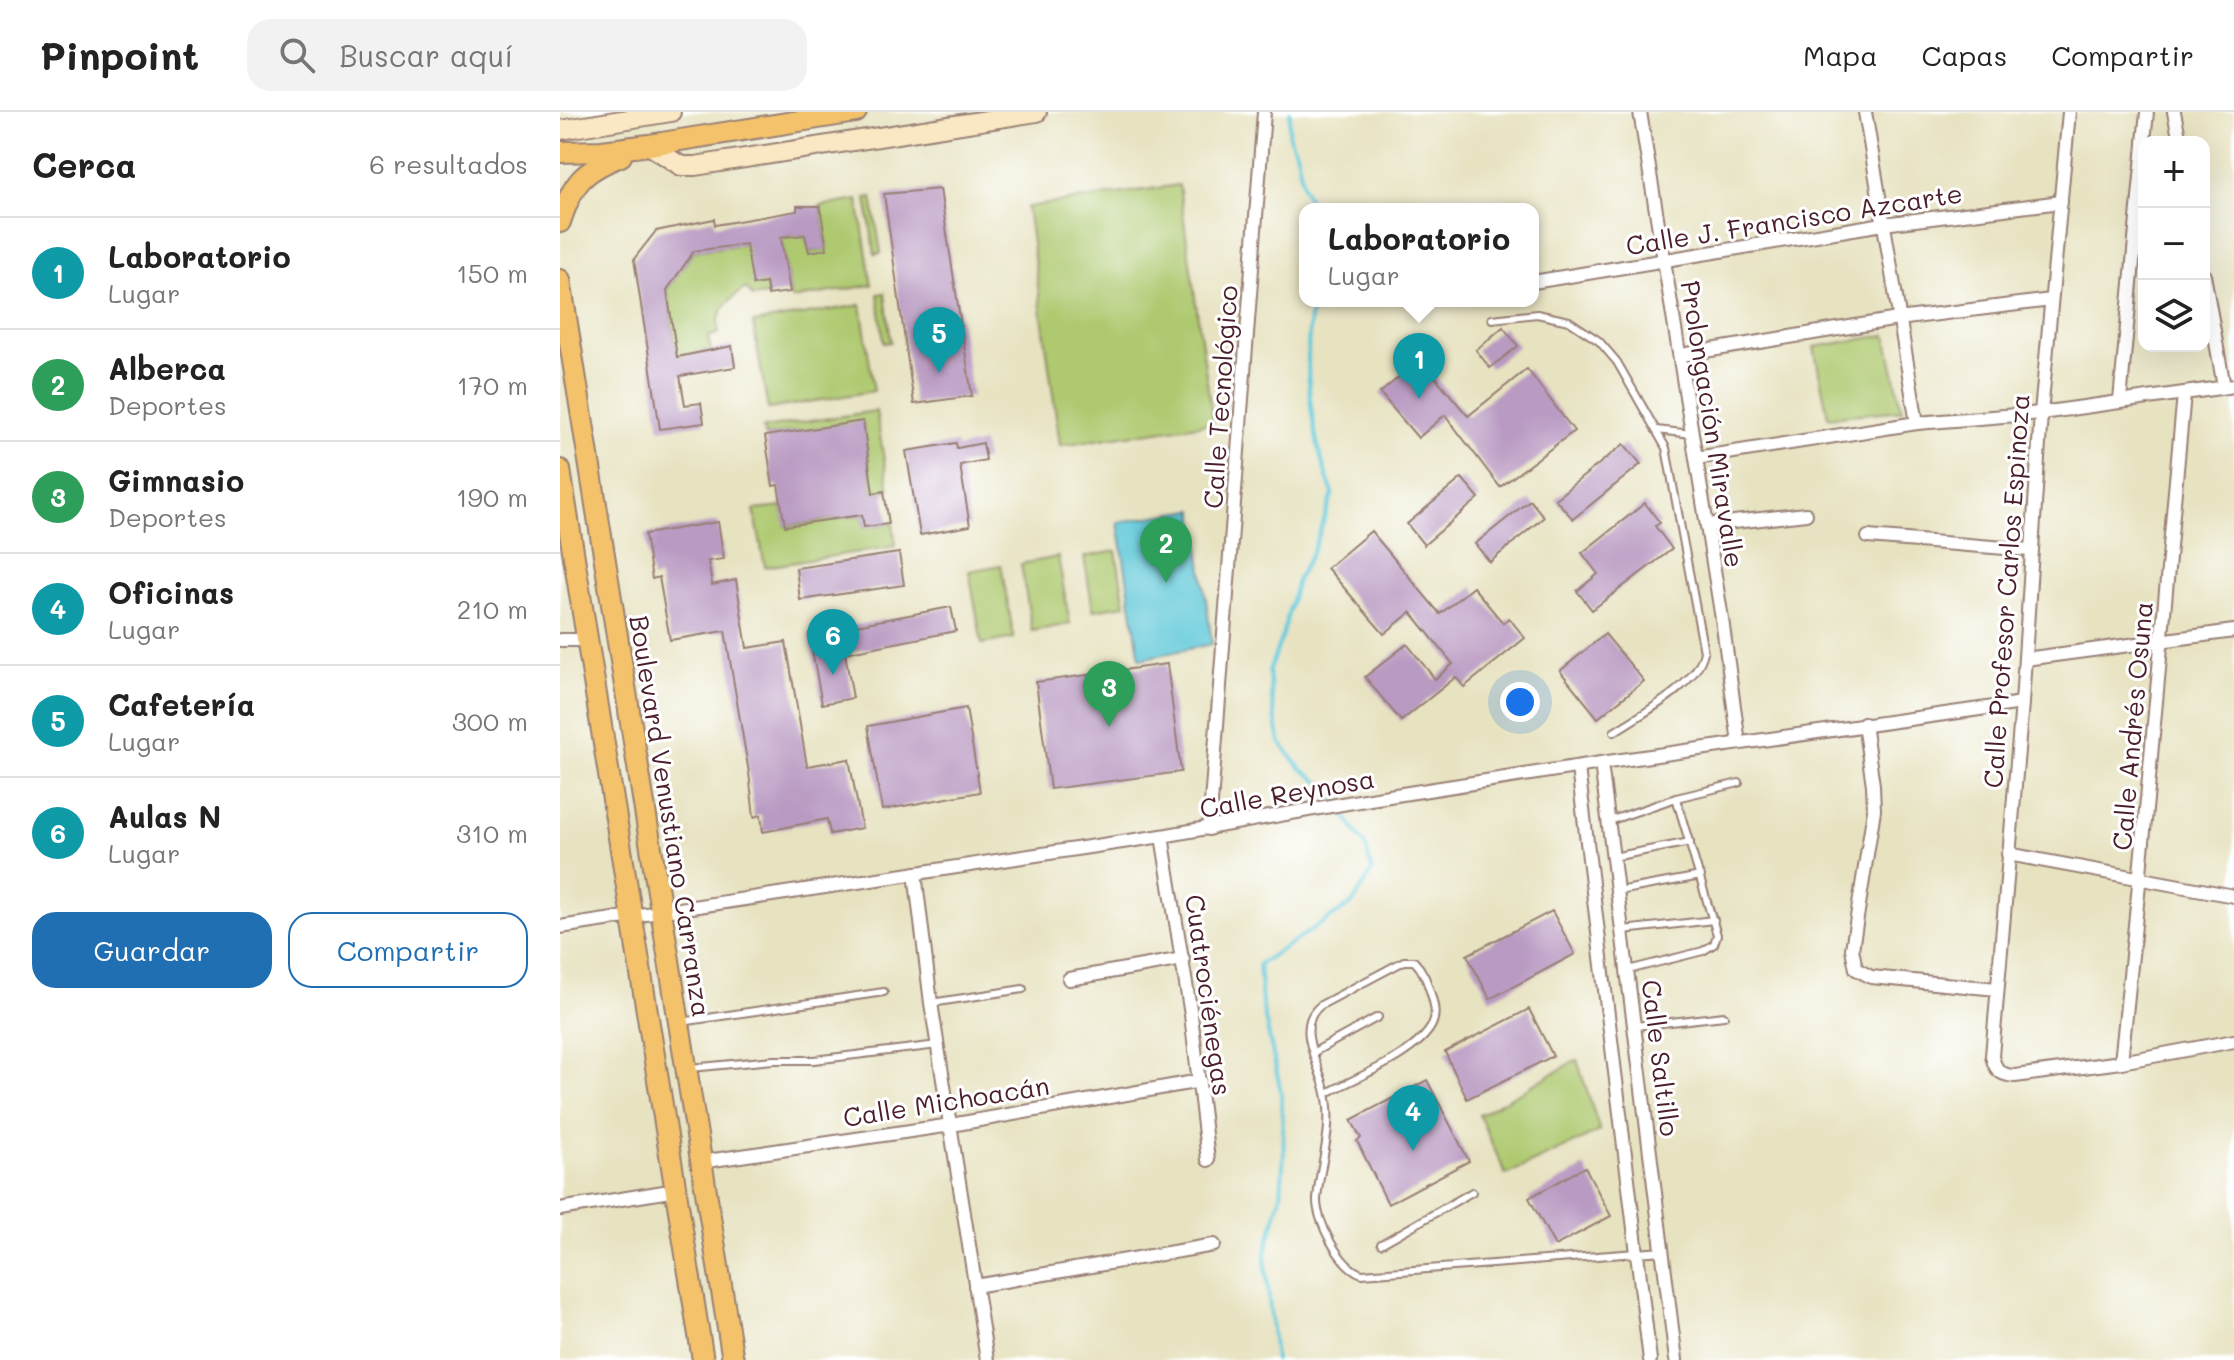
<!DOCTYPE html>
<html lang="es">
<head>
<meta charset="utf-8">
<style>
  :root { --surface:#fff; --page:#f2f2f2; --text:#222; --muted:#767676; --line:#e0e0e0; --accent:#1f6fb2 }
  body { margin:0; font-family:Mali,sans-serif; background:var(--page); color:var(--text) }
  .controls { position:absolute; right:24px; top:24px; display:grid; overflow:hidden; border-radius:16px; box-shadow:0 8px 32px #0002 }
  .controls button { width:72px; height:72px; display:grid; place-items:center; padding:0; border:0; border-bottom:2px solid var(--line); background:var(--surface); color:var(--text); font:40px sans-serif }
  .you { position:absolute; left:960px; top:590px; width:28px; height:28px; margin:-20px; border:6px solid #fff; border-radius:50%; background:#1a73e8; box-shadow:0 0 0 12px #1a73e833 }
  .badge { display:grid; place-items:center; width:52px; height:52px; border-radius:50%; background:var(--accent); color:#fff; font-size:26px; font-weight:700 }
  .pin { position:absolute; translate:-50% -66px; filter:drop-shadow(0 2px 4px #0008) }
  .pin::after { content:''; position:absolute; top:42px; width:28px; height:24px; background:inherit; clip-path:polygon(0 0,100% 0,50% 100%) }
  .popup { position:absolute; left:739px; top:91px; width:240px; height:104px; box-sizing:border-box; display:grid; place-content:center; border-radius:16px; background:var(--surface); filter:drop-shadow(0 2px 6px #0005); font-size:26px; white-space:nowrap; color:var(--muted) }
  .popup b { font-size:30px; color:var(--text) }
  .popup::after { content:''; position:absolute; left:50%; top:100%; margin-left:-16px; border:16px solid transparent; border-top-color:var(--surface) }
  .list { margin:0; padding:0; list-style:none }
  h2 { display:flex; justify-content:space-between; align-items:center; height:104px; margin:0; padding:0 32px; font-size:34px }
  h2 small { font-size:26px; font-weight:400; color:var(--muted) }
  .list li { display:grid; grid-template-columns:52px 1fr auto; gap:24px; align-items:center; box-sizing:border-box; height:112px; padding:0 32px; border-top:2px solid var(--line) }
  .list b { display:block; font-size:30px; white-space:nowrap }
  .list p { margin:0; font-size:26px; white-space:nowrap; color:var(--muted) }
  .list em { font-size:26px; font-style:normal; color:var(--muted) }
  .actions { display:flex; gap:16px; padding:24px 32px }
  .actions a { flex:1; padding:18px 0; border:2px solid var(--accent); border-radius:24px; text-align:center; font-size:28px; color:var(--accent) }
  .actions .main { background:var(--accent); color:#fff }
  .icon { flex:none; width:44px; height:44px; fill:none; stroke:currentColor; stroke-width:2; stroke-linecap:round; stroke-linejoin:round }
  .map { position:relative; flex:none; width:1674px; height:1248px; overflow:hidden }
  header { display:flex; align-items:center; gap:48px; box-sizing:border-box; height:112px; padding:0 40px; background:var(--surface); border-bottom:2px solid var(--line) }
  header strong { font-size:38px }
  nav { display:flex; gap:44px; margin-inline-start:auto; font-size:28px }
  .search { width:560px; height:72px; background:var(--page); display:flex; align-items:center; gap:20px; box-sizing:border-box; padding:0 28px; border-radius:24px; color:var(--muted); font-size:30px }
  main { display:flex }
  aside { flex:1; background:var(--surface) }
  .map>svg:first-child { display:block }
  .green { fill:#aec96f; stroke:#7c744d; stroke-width:2 }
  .water { fill:#5dc8d8; stroke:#547482; stroke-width:2 }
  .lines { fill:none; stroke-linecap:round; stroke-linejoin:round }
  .stream { stroke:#5dc8d8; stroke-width:4 }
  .building { fill:#b99ac2 }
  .lane-casing { stroke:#988076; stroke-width:10 }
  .street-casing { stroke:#988076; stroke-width:16 }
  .secondary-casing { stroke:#988076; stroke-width:22 }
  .primary-casing { stroke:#988076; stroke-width:24 }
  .lane { stroke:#fff; stroke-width:6 }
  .street { stroke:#fff; stroke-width:12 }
  .secondary { stroke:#fae7c3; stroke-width:18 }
  .primary { stroke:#f3c26a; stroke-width:20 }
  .labels { text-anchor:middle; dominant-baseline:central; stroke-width:6; stroke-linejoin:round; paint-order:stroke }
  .street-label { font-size:26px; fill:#4a1f2b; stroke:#fff }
</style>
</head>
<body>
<header>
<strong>Pinpoint</strong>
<div class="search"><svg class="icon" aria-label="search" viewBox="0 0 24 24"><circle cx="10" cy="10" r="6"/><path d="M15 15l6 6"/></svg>Buscar aquí</div>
<nav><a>Mapa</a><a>Capas</a><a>Compartir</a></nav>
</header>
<main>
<aside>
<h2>Cerca<small>6 resultados</small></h2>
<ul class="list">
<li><span class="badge" style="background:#0f9aa8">1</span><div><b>Laboratorio</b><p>Lugar</p></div><em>150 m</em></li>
<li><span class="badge" style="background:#2e9e5b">2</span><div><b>Alberca</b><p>Deportes</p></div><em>170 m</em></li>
<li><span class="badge" style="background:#2e9e5b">3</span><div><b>Gimnasio</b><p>Deportes</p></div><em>190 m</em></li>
<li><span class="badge" style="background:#0f9aa8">4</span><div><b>Oficinas</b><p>Lugar</p></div><em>210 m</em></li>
<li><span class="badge" style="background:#0f9aa8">5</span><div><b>Cafetería</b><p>Lugar</p></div><em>300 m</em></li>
<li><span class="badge" style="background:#0f9aa8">6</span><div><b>Aulas N</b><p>Lugar</p></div><em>310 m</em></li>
</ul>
<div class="actions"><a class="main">Guardar</a><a>Compartir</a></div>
</aside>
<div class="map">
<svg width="1674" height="1248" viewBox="0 0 1674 1248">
  <rect width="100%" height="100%" fill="#fff"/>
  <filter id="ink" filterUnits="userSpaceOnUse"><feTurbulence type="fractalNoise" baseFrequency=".0125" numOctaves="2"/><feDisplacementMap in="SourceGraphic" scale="16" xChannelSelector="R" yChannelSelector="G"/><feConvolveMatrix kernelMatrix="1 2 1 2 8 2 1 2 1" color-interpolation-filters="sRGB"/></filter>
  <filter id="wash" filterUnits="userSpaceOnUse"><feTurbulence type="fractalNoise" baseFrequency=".006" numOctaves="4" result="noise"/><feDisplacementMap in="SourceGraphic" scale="32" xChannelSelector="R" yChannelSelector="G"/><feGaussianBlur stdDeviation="1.8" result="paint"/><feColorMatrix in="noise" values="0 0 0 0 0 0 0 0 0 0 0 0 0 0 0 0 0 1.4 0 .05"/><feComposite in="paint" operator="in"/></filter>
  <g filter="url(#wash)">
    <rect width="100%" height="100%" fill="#e7e2c0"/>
    <g class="green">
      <path d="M619 73 653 311 500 333 467 95Z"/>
      <path d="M312 85 321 141 315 142 306 86Z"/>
      <path d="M298 88 312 173 231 187 221 125 245 123 250 140 267 137 260 94Z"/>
      <path d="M201 130 208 183 193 185 186 176C170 186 154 201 159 221L148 225 151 238 117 245 107 178 134 139Z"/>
      <path d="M325 181 331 230 324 231 318 182Z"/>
      <path d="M301 193 314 279 208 297 193 211Z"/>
      <path d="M1326 223 1342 298 1268 305 1254 235Z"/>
      <path d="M316 299 329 378 313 381 303 310 205 324 203 316Z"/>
      <path d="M222 395 226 414 302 403 304 415 333 411 336 434 205 455 194 398Z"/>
      <path d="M556 439 565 493 533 498 524 445Z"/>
      <path d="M498 445 510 512 472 519 461 452Z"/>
      <path d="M441 453 454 526 422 532 409 459Z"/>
      <path d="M1017 948 1040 1019 946 1063 919 1003Z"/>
    </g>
    <path class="water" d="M634 398 652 532 580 547 558 410Z"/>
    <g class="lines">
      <g class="stream">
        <path d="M730 0 729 25 737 42 743 74 752 97"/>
        <path d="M715 1248 705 1144 721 1083 724 1040 721 980 702 892 699 852 793 791 812 759 806 735 766 675 740 656 720 630 713 595 709 558 722 525 737 468 753 439 773 382C749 320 743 255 752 189"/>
      </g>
    </g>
    <g id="blocks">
      <g class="building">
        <path d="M380 77 412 284 354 292 324 82Z"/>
        <path d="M237 94H260L267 137 249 140 245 123 221 125 230 180 208 183 206 171 193 173 186 132 134 139 107 178 117 245 172 234 175 255 120 264 125 293 141 291 144 311 100 317 74 147 96 119 154 107 155 113 237 99Z"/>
        <path d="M943 215 958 234 930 256 916 238Z"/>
        <path d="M860 247 908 304 967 257 1014 319 940 375 885 303 858 326 820 281Z"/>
        <path d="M303 309 313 381 324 379 329 412 304 415 302 403 225 414 218 373 213 374 205 324Z"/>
        <path d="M396 331 397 336 423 331 426 348 400 353 410 414 360 423 346 339Z"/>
        <path d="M1064 332 1081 352 1013 407 995 387Z"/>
        <path d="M902 366 919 386 864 433 847 412Z"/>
        <path d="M970 388 984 405 930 450 915 432Z"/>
        <path d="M1085 391 1100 411 1095 414 1112 437 1032 498 1017 479 1038 462 1022 441Z"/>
        <path d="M158 410 164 447 148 449 152 473 176 468 187 536 226 530 247 654 289 647 302 716 270 722 267 707 203 720 201 703 194 705 189 661 165 519 110 528 99 465 92 467 85 422Z"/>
        <path d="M811 419 880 502 913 475 943 511 949 506 965 526 904 575 896 565 841 609 805 565 847 532 875 567 893 552 851 500 824 522 767 456Z"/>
        <path d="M339 441 344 473 240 488 236 456Z"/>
        <path d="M391 495 396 519 285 541 293 586 262 592 249 522Z"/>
        <path d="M1045 522 1084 569 1038 606 1000 559Z"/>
        <path d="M607 552 621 660 490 677 476 570Z"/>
        <path d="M406 596 420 680 322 698 308 614Z"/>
        <path d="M992 799 1015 842 930 887 907 843Z"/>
        <path d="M969 897 993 944 907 987 885 940Z"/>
        <path d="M867 968 909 1049 828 1092 797 1029 801 1026 791 1008Z"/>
        <path d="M1025 1055 1051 1104 995 1134 969 1086Z"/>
      </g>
    </g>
  </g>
  <g filter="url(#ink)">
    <use href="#blocks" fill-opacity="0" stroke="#988076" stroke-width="2"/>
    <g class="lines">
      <defs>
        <g id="lane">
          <path d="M932 207 977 202 1009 209 1039 229 1057 250 1106 336 1144 540C1136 575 1084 600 1054 620"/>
          <path d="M1096 318 1132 322"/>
          <path d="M1116 686 1179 671"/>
          <path d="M1049 709 1116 686 1157 823 1154 832 1143 839 1068 858"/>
          <path d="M1053 745 1130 730"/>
          <path d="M1058 779 1141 764"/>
          <path d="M1063 818 1154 808"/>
          <path d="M371 891 463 877"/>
          <path d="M121 910 324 880"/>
          <path d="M1075 914 1164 904"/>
          <path d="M754 940 818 905"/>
          <path d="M131 956 213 948H254L378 933"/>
          <path d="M767 981C795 966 858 942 872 913 877 903 874 892 871 882 867 870 864 859 854 849H844L761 893C734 913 758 950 765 977 775 1014 760 1051 757 1087 756 1109 780 1155 802 1162L1103 1139"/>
          <path d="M821 1132 912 1080"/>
        </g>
        <g id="street">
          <path d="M1080 0 1162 507 1179 631"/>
          <path d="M1305 0 1357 311"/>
          <path d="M1509 0 1481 301 1462 591 1432 944C1435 958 1440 963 1455 964L1561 950 1674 929"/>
          <path d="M1614 0 1620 30"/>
          <path d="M1584 30 1587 0"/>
          <path d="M1644 163 1664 275"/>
          <path d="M973 170 1323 112 1501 90"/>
          <path d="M1121 243 1338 207 1491 188"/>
          <path d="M1560 289 1584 32"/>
          <path d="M1136 346 1357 311 1481 301 1674 274"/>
          <path d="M1147 413 1246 402"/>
          <path d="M1308 425 1470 438"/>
          <path d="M0 528H27"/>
          <path d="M1465 547 1674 519"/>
          <path d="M1304 612 1313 673 1314 698 1292 837 1296 857 1311 865 1437 877"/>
          <path d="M1041 651 1116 1248"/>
          <path d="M1018 656 1090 1248"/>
          <path d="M649 717 704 0"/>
          <path d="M602 724 631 903 648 1048"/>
          <path d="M1448 742 1674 784"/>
          <path d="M355 761 371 891 427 1248"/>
          <path d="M0 815 602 724 810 687 1041 651 1462 591"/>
          <path d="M509 867 623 847"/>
          <path d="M1561 950C1585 728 1603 505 1624 282"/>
          <path d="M140 1050 391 1013 640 969"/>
          <path d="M0 1097 116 1078"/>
          <path d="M415 1174 654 1133"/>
        </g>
        <g id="secondary">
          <path d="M0 18 111 0"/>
          <path d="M89 33 121 54H135L477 0"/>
        </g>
        <g id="primary">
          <path d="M0 40 42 39 89 33 296 0"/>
          <path d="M0 110C13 71 22 59 61 44"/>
          <path d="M0 168 173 1248"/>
          <path d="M0 358 143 1248"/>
        </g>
      </defs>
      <use href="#lane" class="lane-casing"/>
      <use href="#street" class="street-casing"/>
      <use href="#secondary" class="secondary-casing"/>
      <use href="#primary" class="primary-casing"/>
      <use href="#lane" class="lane"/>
      <use href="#street" class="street"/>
      <use href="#secondary" class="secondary"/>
      <use href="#primary" class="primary"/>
    </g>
  </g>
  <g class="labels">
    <g class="street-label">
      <text transform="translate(1234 107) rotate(-9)">Calle J. Francisco Azcarte</text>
      <text transform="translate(660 285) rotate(-86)">Calle Tecnológico</text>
      <text transform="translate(1153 312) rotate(81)">Prolongación Miravalle</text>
      <text transform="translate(1446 479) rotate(-86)">Calle Profesor Carlos Espinoza</text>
      <text transform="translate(1572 614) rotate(-85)">Calle Andrés Osuna</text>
      <text transform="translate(727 681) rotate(-10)">Calle Reynosa</text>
      <text transform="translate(111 704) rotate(81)">Boulevard Venustiano Carranza</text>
      <text transform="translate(649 883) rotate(82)">Cuatrociénegas</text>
      <text transform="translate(1101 946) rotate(83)">Calle Saltillo</text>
      <text transform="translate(386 989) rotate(-9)">Calle Michoacán</text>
    </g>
  </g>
</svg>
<div class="controls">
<button>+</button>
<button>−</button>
<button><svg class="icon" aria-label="layers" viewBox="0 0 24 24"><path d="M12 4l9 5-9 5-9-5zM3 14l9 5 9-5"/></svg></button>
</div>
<div class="you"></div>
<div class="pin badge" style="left:859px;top:287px;background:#0f9aa8">1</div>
<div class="popup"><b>Laboratorio</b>Lugar</div>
<div class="pin badge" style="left:606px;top:471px;background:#2e9e5b">2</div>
<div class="pin badge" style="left:549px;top:615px;background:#2e9e5b">3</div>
<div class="pin badge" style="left:853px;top:1039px;background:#0f9aa8">4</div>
<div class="pin badge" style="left:379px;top:261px;background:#0f9aa8">5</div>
<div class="pin badge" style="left:273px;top:563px;background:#0f9aa8">6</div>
</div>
</main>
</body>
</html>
